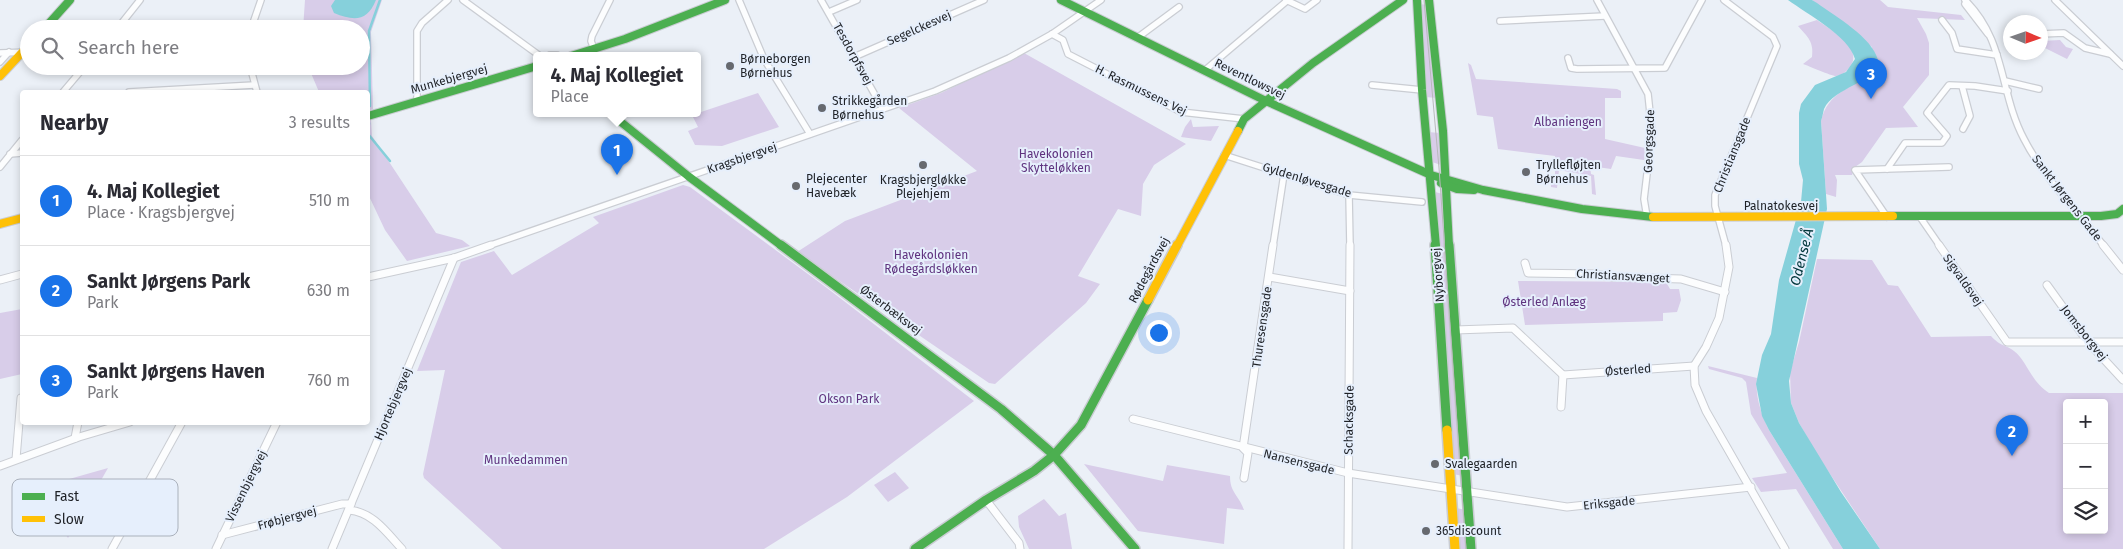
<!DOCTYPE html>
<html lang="en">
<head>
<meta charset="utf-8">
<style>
  :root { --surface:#fff; --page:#f2f2f3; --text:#2b2b33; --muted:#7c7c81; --line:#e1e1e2; --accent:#1a73e8 }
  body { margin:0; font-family:"Fira Sans",sans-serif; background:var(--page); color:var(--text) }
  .controls { position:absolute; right:15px; bottom:15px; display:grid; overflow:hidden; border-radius:5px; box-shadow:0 2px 8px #0003 }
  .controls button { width:45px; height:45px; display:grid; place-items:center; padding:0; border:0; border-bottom:1px solid var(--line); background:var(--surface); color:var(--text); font:25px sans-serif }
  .compass { position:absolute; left:2003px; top:15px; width:45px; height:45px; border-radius:50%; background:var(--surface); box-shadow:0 2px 8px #0003; rotate:92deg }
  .you { position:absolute; left:1158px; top:332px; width:18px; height:18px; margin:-12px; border:4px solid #fff; border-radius:50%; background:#1a73e8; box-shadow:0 0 0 8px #1a73e833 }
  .badge { display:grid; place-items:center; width:32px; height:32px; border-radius:50%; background:var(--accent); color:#fff; font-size:16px; font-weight:700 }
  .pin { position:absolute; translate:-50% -41px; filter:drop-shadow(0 1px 2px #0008) }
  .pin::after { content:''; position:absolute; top:26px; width:18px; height:15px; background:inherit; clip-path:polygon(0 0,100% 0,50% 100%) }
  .popup { position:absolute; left:533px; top:52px; width:168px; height:65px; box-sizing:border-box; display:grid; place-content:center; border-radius:5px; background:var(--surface); filter:drop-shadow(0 1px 4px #0005); font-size:16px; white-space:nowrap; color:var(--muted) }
  .popup b { font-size:19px; color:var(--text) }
  .popup::after { content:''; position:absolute; left:50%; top:100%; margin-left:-10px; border:10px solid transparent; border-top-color:var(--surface) }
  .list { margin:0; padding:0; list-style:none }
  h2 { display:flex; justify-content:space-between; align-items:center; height:65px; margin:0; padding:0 20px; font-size:21px }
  h2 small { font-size:16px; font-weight:400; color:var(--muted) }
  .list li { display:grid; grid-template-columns:32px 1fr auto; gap:15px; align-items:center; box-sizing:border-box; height:90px; padding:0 20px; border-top:1px solid var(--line) }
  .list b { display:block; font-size:19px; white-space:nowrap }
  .list p { margin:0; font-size:16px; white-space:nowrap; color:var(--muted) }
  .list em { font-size:16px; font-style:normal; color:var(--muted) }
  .icon { flex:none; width:28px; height:28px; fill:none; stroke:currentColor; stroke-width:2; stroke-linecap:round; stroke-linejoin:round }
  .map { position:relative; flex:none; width:2123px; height:549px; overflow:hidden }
  .search { position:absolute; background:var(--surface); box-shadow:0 2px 8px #0003; left:20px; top:20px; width:350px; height:55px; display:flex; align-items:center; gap:12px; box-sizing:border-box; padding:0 18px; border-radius:28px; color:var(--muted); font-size:19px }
  .panel { position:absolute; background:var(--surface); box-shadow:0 2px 8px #0003; left:20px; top:90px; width:350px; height:335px; border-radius:5px }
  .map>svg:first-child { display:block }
  .green { fill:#d8cde9; fill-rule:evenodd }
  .water { fill:#86d0db }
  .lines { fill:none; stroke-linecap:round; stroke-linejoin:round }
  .stream { stroke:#86d0db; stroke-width:2.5 }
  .street-far1-casing { stroke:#cacdd3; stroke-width:8 }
  .street-casing { stroke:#cacdd3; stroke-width:9 }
  .fast-far1-casing { stroke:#cacdd3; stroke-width:10 }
  .fast-casing { stroke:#cacdd3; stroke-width:12 }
  .slow-far1-casing { stroke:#cacdd3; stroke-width:10 }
  .slow-casing { stroke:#cacdd3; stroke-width:12 }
  .street-far1 { stroke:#fcfdfe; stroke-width:5.5 }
  .street { stroke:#fcfdfe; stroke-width:7 }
  .fast-far1 { stroke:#4caf50; stroke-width:8 }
  .fast { stroke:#4caf50; stroke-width:9 }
  .slow-far1 { stroke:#ffc107; stroke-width:8 }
  .slow { stroke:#ffc107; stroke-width:9 }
  .tram { stroke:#b8b9bb; stroke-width:1 }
  .poi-dot { fill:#66696f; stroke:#e6effc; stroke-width:2 }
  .labels { text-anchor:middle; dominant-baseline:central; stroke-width:4; stroke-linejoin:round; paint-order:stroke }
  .street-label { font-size:12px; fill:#1e2126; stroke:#e6effc }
  .poi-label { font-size:12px; fill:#1e2126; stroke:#e6effc; text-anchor:start }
  .park-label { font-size:12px; fill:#5f337f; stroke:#e6effc }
  .water-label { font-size:14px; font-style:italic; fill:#01363b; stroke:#e6effc }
  .key { fill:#e6effc; stroke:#aab1bc; stroke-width:1 }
  .key-label { font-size:14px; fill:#1e2126 }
</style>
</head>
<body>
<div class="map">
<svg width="2123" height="549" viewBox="0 0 2123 549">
  <rect width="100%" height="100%" fill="#ebf0f7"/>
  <g class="green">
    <path d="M305 0H382L371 32 373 109 368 111V92H319L308 66H361V29H303Z"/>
    <path d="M1812 0H1880L1888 7 1961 15 1965 20 1917 18 1926 34 1929 43V75L1903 107 1918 127 1886 128 1862 162 1855 167 1852 175H1835L1837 180 1836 197 1826 194 1821 121C1828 92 1851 88 1872 73V47Z"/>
    <path d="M1419 4 1428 5 1437 98 1425 97Z"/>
    <path d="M1817 20C1831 30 1866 49 1849 68 1846 72 1841 76 1836 76 1831 76 1809 66 1803 64L1812 57C1814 42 1808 37 1798 26Z"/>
    <path d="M2060 40 2066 47 2073 49 2067 59 2041 46V41Z"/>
    <path d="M1024 53 1186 144 1154 165 1143 184 1141 216 1118 209 1078 276 1100 284 1086 303 995 384 989 383 797 252 845 221 977 171 899 108 941 93Z"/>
    <path d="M1468 63 1471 65 1476 79 1617 89 1621 91V98H1605V139L1645 148 1644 160 1616 156 1611 169 1590 166 1591 174 1594 175 1596 195 1592 194 1591 176 1559 170 1557 188 1551 187V177H1555V156L1498 149 1493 117 1477 115Z"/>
    <path d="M758 93 779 127 722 146 695 145 688 131 698 127 692 115Z"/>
    <path d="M1191 119 1193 127 1219 126 1211 141 1181 137 1185 127Z"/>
    <path d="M371 120 372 136 436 233 462 240 470 246 407 261 385 230 368 194V121Z"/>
    <path d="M1428 132 1440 133 1441 165 1432 162Z"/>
    <path d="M683 185 690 187 827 288 974 401 847 497 764 549H502L424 478 423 474 445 370 417 371 461 262 494 251 512 275 599 223 593 217Z"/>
    <path d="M1435 192 1443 194 1463 476 1453 474Z"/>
    <path d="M1817 259 1872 260 1888 285 1898 286 1931 337 1991 336C2001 347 2005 344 2014 351 2027 361 2031 382 2049 393H2123V549H1880L1818 456 1799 423 1791 403 1790 372 1799 342ZM2067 403H2104V530H2067Z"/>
    <path d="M1518 281 1666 282 1670 289H1679L1681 300 1677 312 1663 313V321L1525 325Z"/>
    <path d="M22 309V374L0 379V313Z"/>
    <path d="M1708 366 1757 378C1755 396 1761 414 1769 430L1843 549H1833L1796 489 1761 492 1752 478 1787 473 1751 414 1746 382 1742 378 1709 369Z"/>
    <path d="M1084 464 1163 481 1167 465 1230 476C1230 493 1239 495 1244 510L1227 508 1224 544 1138 531Z"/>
    <path d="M108 468 68 538 34 489Z"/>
    <path d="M895 472 909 488 888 502 874 485Z"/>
    <path d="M1044 499 1059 516 1066 513 1072 549H1029L1019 527 1018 516Z"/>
    <path d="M1456 508 1466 510 1469 549H1458Z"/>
  </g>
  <g class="water">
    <path d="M335 0H376C367 22 354 21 334 13L331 6Z"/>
    <path d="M1788 0H1812L1817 3C1836 17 1872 37 1878 60 1876 83 1834 87 1824 109 1823 113 1822 118 1821 121L1827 209 1789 381 1791 403 1799 423 1841 492 1880 549H1843L1769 430 1762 416 1756 384 1762 355 1771 334 1779 280 1801 202 1803 180 1799 164V113L1801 104 1815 85 1846 72 1855 59C1849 36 1807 14 1788 0Z"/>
  </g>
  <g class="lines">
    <g class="stream">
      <path d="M370 106 369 31 380 0"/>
      <path d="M369 123 368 134 390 161"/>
    </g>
    <defs>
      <g id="street-far1">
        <path d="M463 0 540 56"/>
        <path d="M739 0 764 59 810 134"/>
        <path d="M821 0 883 109"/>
        <path d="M1286 0 1305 9 1317 0"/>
        <path d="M1597 0 1648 94 1652 132 1644 199 1647 217"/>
        <path d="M1724 0 1773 37 1777 46 1715 195V206L1726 246"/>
        <path d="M1965 0C2006 40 1999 92 2024 139 2044 178 2077 211 2104 246"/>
        <path d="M2055 0 2123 66"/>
        <path d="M1965 4 1988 34"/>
        <path d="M829 12 857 0"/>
        <path d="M1942 20 1952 33 1957 49 1997 55"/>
        <path d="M1500 21 1605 16"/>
        <path d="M117 29 140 0"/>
        <path d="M251 29 261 0"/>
        <path d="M1052 34 1063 40 1068 54 1181 112 1244 119"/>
        <path d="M2040 34 2064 33 2085 48 2110 54"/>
        <path d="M1137 38 1179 7"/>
        <path d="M594 49 591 41 592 36 610 0"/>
        <path d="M0 53 29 52"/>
        <path d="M854 57 984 0"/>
        <path d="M1568 58 1571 68 1577 69 1665 68 1702 0"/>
        <path d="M0 62 9 52"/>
        <path d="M250 66 257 92"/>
        <path d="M1204 71 1288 0"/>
        <path d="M2005 81 2039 89"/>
        <path d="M1372 85 1422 90"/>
        <path d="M1962 86 1970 116 1963 129"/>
        <path d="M63 92 85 66"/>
        <path d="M129 92 254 85"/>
        <path d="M417 101V31L422 23 448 0"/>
        <path d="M10 154 22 153"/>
        <path d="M1224 155 1349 195 1422 202"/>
        <path d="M0 167 22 140"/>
        <path d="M1887 169 1905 143H1942L1947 136 1927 113 1949 85 1975 86 2008 91"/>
        <path d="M1349 195 1350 246"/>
        <path d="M1887 217 1855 170 1949 167"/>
        <path d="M1920 217 1940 246"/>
        <path d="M488 246 935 91 1009 58 1052 34 1101 0"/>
        <path d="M1273 246 1284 174"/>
      </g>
      <g id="street">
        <path d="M1726 245 1729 267 1719 318 1706 347 1694 366 1695 385 1706 411 1785 549"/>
        <path d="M1939 245 2007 342H2123"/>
        <path d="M2103 245 2123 270"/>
        <path d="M1525 263 1528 273 1594 274 1613 277 1681 279 1725 292"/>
        <path d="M368 277 454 258 491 245"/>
        <path d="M1269 277 1350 291"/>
        <path d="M0 280 22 274"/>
        <path d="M2047 285 2088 342 2123 380"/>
        <path d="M1455 330 1513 328 1563 375 1694 366"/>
        <path d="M1561 407 1563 375"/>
        <path d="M1133 419 1348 473 1567 507 1751 487"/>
        <path d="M75 438 78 422"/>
        <path d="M16 459 21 398"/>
        <path d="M0 466 79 437 130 422"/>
        <path d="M1244 478 1248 453 1243 448 1273 245"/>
        <path d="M986 500 1019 543 1020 549"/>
        <path d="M349 510C373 512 387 533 402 549"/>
        <path d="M222 535 342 504H351"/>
        <path d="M112 549 182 422"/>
        <path d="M216 549 277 422"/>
        <path d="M332 549 454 258"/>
        <path d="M1348 549 1350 245"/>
      </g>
      <g id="fast-far1">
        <path d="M1061 0 1266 101 1431 175 1483 190 1582 209 1653 217"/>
        <path d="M1417 0 1422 90 1436 246"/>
        <path d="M1429 0 1443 131 1449 246"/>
        <path d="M44 29 70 0"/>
        <path d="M550 56H557"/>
        <path d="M571 56 625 39 725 0"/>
        <path d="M611 114 688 176 782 246"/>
        <path d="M368 116 537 66"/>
        <path d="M1238 131 1244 119 1313 63 1403 0"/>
        <path d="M1441 183 1457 189 1474 190"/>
        <path d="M1893 216H2101L2117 214 2123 209"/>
      </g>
      <g id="fast">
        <path d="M781 245 1001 409 1054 455 1135 549"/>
        <path d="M1435 245 1447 430"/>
        <path d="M1449 245 1471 549"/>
        <path d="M915 549 986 500 1034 471 1054 455 1081 425 1148 300"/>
      </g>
      <g id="slow-far1">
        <path d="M0 76 29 45"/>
        <path d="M1653 217 1893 216"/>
        <path d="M0 224 22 218"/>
        <path d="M1177 246 1238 131"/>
      </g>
      <g id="slow">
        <path d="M1148 300 1177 245"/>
        <path d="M1447 430 1455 549"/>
      </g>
    </defs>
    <use href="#street-far1" class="street-far1-casing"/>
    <use href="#street" class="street-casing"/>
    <use href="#fast-far1" class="fast-far1-casing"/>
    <use href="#fast" class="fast-casing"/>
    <use href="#slow-far1" class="slow-far1-casing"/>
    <use href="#slow" class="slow-casing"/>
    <use href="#street-far1" class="street-far1"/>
    <use href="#street" class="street"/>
    <use href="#fast-far1" class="fast-far1"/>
    <use href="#fast" class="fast"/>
    <use href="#slow-far1" class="slow-far1"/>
    <use href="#slow" class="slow"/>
    <path class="tram" d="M1424 0 1439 168 1466 549"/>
  </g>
  <g class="poi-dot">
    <circle cx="730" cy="66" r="5"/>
    <circle cx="822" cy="108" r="5"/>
    <circle cx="923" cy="165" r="5"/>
    <circle cx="1526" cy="172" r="5"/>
    <circle cx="796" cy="186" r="5"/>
    <circle cx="1435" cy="464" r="5"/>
    <circle cx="1426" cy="531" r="5"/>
  </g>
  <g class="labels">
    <g class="street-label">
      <text transform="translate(919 28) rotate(-24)">Segelckesvej</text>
      <text transform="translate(853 54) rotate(61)">Tesdorpfsvej</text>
      <text transform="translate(449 79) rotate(-16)">Munkebjergvej</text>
      <text transform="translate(1250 79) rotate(26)">Reventlowsvej</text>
      <text transform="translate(1141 90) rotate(26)">H. Rasmussens Vej</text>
      <text transform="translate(1649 141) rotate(-88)">Georgsgade</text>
      <text transform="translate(1732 155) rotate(-68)">Christiansgade</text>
      <text transform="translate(742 158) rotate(-19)">Kragsbjergvej</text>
      <text transform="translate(1307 180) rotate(17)">Gyldenløvesgade</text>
      <text transform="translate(2067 198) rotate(52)">Sankt Jørgens Gade</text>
      <text x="1781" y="206">Palnatokesvej</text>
      <text transform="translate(1149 270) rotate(-62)">Rødegårdsvej</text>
      <text transform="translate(1438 275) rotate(-94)">Nyborgvej</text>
      <text transform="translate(1623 276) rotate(3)">Christiansvænget</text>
      <text transform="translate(1963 280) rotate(55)">Sigvaldsvej</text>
      <text transform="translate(891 310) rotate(37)">Østerbæksvej</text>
      <text transform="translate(1262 327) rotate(-82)">Thuresensgade</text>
      <text transform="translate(2084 333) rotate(52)">Jomsborgvej</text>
      <text transform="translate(1628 370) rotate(-4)">Østerled</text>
      <text transform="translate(393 404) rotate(-67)">Hjortebjergvej</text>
      <text transform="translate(1349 420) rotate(-89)">Schacksgade</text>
      <text transform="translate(1299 462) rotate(14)">Nansensgade</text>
      <text transform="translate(246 486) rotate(-64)">Vissenbjergvej</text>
      <text transform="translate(1609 503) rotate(-6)">Eriksgade</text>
      <text transform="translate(287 518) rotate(-15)">Frøbjergvej</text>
    </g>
    <g class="poi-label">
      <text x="740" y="59">Børneborgen<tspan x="740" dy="14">Børnehus</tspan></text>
      <text x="832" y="101">Strikkegården<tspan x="832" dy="14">Børnehus</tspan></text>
      <text x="1536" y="165">Tryllefløjten<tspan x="1536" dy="14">Børnehus</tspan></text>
      <text x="806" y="179">Plejecenter<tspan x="806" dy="14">Havebæk</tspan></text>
      <text x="923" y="180" text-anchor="middle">Kragsbjergløkke<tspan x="923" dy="14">Plejehjem</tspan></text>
      <text x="1445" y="464">Svalegaarden</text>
      <text x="1436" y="531">365discount</text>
    </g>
    <g class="park-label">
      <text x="1568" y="122">Albaniengen</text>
      <text x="1056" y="154">Havekolonien<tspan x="1056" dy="14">Skytteløkken</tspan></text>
      <text x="931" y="255">Havekolonien<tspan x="931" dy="14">Rødegårdsløkken</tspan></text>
      <text x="1544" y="302">Østerled Anlæg</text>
      <text x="849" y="399">Okson Park</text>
      <text x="526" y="460">Munkedammen</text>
    </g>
    <g class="water-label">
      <text transform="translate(1802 257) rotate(-76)">Odense Å</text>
    </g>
  </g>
  <rect x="12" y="479" width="166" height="57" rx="8" class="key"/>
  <rect x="22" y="493" width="23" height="7" fill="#4caf50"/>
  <rect x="22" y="516" width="23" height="6" fill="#ffc107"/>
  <g class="key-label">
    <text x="54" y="501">Fast</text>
    <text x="54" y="524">Slow</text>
  </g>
</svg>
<div class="controls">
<button>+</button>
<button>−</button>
<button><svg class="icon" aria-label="layers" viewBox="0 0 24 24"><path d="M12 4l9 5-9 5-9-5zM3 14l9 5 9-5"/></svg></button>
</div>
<svg class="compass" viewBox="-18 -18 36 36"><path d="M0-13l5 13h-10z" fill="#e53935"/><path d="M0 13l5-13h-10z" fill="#7c7c81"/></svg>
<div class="you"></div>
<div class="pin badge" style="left:617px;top:175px">1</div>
<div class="popup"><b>4. Maj Kollegiet</b>Place</div>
<div class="pin badge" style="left:2012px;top:456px">2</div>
<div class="pin badge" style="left:1871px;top:99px">3</div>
<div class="search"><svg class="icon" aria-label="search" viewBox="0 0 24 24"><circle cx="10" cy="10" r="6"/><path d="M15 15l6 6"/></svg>Search here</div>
<section class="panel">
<h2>Nearby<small>3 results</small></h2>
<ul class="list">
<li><span class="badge">1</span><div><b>4. Maj Kollegiet</b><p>Place · Kragsbjergvej</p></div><em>510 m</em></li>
<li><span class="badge">2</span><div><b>Sankt Jørgens Park</b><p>Park</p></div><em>630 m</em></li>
<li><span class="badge">3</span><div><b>Sankt Jørgens Haven</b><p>Park</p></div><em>760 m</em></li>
</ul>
</section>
</div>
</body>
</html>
